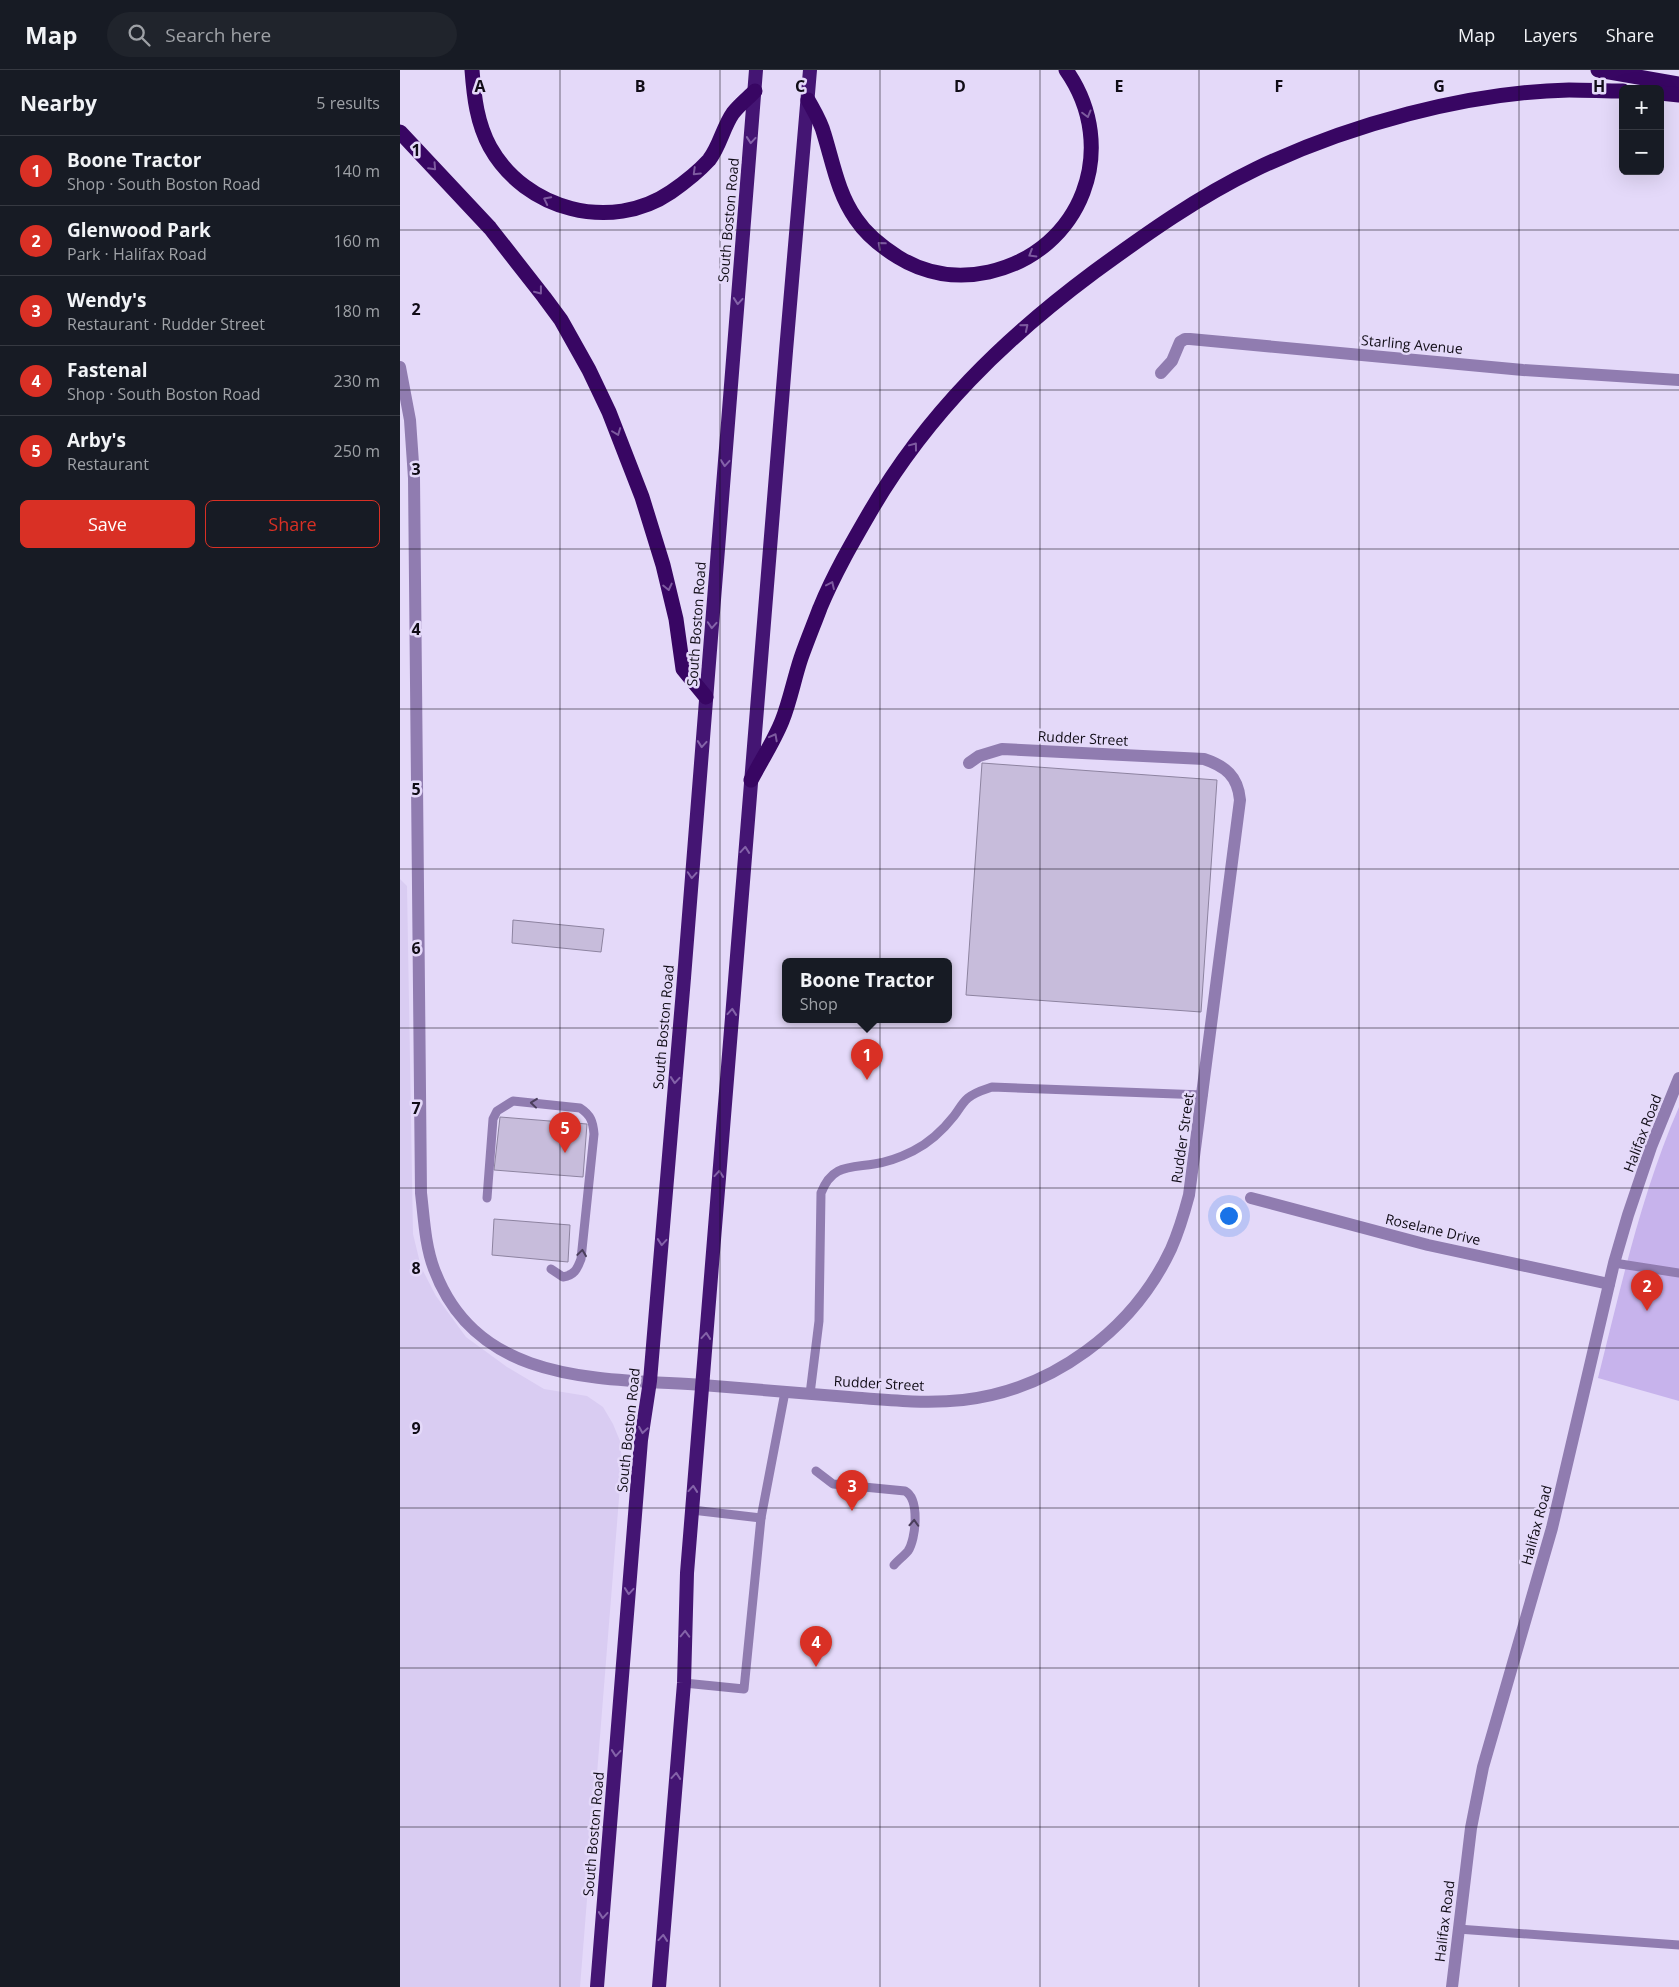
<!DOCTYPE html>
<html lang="en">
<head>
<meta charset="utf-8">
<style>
  :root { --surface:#171b24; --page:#20242c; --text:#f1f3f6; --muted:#9ea1a6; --line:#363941; --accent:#d93025 }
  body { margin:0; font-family:"Open Sans",sans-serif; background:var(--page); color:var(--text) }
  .controls { position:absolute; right:15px; top:15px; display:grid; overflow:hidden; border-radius:8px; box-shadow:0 5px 20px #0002 }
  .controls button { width:45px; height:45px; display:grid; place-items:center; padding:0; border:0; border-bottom:1px solid var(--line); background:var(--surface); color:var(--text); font:25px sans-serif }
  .you { position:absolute; left:828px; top:1145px; width:18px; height:18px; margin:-12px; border:4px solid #fff; border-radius:50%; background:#1a73e8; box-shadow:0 0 0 8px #1a73e833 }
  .badge { display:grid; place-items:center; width:32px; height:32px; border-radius:50%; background:var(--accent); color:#fff; font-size:16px; font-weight:700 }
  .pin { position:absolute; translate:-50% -41px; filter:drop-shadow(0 1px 2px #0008) }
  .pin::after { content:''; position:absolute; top:26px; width:18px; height:15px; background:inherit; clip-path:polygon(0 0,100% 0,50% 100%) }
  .popup { position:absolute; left:382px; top:888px; width:170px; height:65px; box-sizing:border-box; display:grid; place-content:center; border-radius:8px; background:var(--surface); filter:drop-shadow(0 1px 4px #0005); font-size:16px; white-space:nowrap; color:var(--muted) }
  .popup b { font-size:19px; color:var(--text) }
  .popup::after { content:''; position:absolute; left:50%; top:100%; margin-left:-10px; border:10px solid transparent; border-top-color:var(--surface) }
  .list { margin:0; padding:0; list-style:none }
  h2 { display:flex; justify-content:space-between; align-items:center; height:65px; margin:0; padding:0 20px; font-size:21px }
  h2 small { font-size:16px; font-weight:400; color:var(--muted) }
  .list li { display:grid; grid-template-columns:32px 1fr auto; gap:15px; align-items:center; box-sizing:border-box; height:70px; padding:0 20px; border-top:1px solid var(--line) }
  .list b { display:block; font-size:19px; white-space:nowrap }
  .list p { margin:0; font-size:16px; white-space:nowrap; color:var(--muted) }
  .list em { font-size:16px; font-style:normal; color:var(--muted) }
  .actions { display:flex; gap:10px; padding:15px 20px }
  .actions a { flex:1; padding:11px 0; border:1px solid var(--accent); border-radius:8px; text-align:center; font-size:18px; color:var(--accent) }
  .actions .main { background:var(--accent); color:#fff }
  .icon { flex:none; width:28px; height:28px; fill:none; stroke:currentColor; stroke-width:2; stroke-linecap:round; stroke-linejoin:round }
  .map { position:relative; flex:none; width:1279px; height:1917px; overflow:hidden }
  header { display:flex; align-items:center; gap:30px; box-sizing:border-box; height:70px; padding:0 25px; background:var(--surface); border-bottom:1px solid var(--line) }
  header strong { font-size:24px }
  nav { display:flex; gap:28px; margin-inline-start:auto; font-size:18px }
  .search { width:350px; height:45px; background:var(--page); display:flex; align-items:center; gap:12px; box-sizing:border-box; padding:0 18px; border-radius:28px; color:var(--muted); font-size:19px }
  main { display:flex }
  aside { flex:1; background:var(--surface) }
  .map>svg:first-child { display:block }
  .built { fill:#d9ccf2 }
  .green { fill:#c7b3ec }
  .building { fill:#c7bcdb; stroke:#8d83a0 }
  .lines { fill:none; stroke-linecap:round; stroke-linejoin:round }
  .service { stroke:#907cb0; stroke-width:9 }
  .minor { stroke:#907cb0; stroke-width:12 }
  .tertiary { stroke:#907cb0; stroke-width:12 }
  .trunk { stroke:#441573; stroke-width:14 }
  .motorway { stroke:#380663; stroke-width:15 }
  .oneway { stroke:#7d5a9f }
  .oneway2 { stroke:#8463a9 }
  .oneway3 { stroke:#4a3e5b }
  .grid { fill:none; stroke:#100c16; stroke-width:1; stroke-opacity:0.55 }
  .labels { text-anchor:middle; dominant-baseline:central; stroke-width:5; stroke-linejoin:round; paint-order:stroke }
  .street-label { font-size:14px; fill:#100c16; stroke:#e4d9f9 }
  .grid-label { font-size:16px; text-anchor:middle; font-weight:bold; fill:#100c16; stroke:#e4d9f9; stroke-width:5; stroke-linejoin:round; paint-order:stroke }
</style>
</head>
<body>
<header>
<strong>Map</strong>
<div class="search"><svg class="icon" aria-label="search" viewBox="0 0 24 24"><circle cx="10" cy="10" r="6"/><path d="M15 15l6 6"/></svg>Search here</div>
<nav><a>Map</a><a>Layers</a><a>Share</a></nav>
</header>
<main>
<aside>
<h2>Nearby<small>5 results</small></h2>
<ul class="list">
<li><span class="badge">1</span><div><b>Boone Tractor</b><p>Shop · South Boston Road</p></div><em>140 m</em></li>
<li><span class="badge">2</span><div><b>Glenwood Park</b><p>Park · Halifax Road</p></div><em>160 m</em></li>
<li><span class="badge">3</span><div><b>Wendy's</b><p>Restaurant · Rudder Street</p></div><em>180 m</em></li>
<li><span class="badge">4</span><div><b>Fastenal</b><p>Shop · South Boston Road</p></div><em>230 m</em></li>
<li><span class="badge">5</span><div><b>Arby's</b><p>Restaurant</p></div><em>250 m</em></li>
</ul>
<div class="actions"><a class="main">Save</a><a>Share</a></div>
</aside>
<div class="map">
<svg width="1279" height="1917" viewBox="0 0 1279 1917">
  <rect width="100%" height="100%" fill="#e4d9f9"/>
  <path class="built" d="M0 809 7 816 13 1164 21 1197 36 1226 66 1267 107 1297 144 1319 187 1326 203 1337 213 1354 220 1371 222 1391 180 1917H0Z"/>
  <path class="green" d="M1279 1037V1331L1198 1308C1221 1217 1241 1124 1279 1037Z"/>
  <g class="building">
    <path d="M582 693 817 710 801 942 566 925Z"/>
    <path d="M113 850 204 859 201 882 112 873Z"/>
    <path d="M100 1047 187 1054 183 1107 94 1100Z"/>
    <path d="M94 1149 170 1155 168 1192 92 1185Z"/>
  </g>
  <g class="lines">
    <g class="service">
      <path d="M87 1128 93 1049 97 1041 113 1031 180 1038C191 1045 193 1052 194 1064L181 1189C177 1200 174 1205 163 1207L151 1199"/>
      <path d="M1214 1193 1279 1203"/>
      <path d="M410 1324 419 1251 421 1123C432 1095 448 1098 474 1094 488 1092 501 1087 513 1081 529 1073 543 1060 554 1046 558 1041 562 1033 568 1028 575 1022 583 1020 592 1017L803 1025"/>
      <path d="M416 1401 433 1414 505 1421C520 1429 516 1469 508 1481 504 1486 498 1490 494 1495"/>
      <path d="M361 1448 385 1322"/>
      <path d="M284 1613 344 1619 361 1448 292 1440"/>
      <path d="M1058 1859 1279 1875"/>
    </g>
    <g class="minor">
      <path d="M761 303 772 291 780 272 785 269H790L1123 300 1279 310"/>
      <path d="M851 1128 1028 1175 1209 1214"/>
      <path d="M302 1315C351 1319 400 1323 449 1327 487 1330 525 1334 563 1330 652 1320 733 1260 771 1179 779 1161 784 1144 789 1125L840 730C838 706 825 696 804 689L602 679 579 686 569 693"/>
      <path d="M1052 1917 1071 1758 1083 1697 1152 1458 1214 1193 1228 1145 1251 1077 1279 1008"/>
    </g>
    <path class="tertiary" d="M0 297 10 350 14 408 21 1123C24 1148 25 1175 34 1199 77 1315 199 1308 302 1315"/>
    <g class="trunk">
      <path d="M197 1917 241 1370 250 1311 284 908 356 0"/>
      <path d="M259 1917 284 1613 287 1503 386 281 410 0"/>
    </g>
    <g class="motorway">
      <path d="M72 0C74 27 77 53 90 77 125 140 211 163 271 122 284 113 298 102 309 90 320 76 323 57 333 43 339 35 348 28 355 21"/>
      <path d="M1198 0 1279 14"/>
      <path d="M1260 23 1279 25"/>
      <path d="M408 30C414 41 421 52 424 64 433 93 438 124 456 149 466 164 482 177 498 187 525 204 557 209 589 202 682 181 721 78 666 0"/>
      <path d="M0 62 90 158 144 227 161 250 189 300 209 342 242 427 263 495 276 549 283 599 306 627"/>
      <path d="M351 710C361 691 374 671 382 651 390 631 394 609 401 588 407 571 414 554 420 538 434 504 452 473 470 442 527 344 604 269 694 202 746 164 798 127 856 99 948 55 1067 22 1169 20 1187 20 1205 21 1223 21"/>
    </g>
  </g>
  <defs><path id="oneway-chevron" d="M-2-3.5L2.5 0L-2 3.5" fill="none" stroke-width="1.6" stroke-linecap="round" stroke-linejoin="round" transform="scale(1.25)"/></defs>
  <g class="oneway">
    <use href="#oneway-chevron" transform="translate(687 44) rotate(75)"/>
    <use href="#oneway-chevron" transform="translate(33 97) rotate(47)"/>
    <use href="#oneway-chevron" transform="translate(296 102) rotate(136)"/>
    <use href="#oneway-chevron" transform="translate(147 130) rotate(-153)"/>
    <use href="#oneway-chevron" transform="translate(481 175) rotate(-139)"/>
    <use href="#oneway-chevron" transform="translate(632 184) rotate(149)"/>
    <use href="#oneway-chevron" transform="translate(139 221) rotate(52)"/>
    <use href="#oneway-chevron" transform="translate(625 257) rotate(-40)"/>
    <use href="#oneway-chevron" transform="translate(217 362) rotate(69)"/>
    <use href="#oneway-chevron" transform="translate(514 376) rotate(-53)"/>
    <use href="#oneway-chevron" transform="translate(431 515) rotate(-65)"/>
    <use href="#oneway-chevron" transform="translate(268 517) rotate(77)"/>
    <use href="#oneway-chevron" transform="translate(374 667) rotate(-62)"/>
  </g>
  <g class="oneway2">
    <use href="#oneway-chevron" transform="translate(351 70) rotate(95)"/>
    <use href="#oneway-chevron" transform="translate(338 231) rotate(95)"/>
    <use href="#oneway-chevron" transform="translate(325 393) rotate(95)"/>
    <use href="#oneway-chevron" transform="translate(312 555) rotate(94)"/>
    <use href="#oneway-chevron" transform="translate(302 674) rotate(95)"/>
    <use href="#oneway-chevron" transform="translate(345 780) rotate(-85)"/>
    <use href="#oneway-chevron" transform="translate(292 805) rotate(94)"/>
    <use href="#oneway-chevron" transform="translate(332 942) rotate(-85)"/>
    <use href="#oneway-chevron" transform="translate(275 1010) rotate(95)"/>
    <use href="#oneway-chevron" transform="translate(319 1104) rotate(-85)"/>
    <use href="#oneway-chevron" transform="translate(262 1172) rotate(95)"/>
    <use href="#oneway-chevron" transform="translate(306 1266) rotate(-85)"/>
    <use href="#oneway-chevron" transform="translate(243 1360) rotate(99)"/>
    <use href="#oneway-chevron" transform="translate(293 1419) rotate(-85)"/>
    <use href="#oneway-chevron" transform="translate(229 1521) rotate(95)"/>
    <use href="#oneway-chevron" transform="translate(285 1564) rotate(-88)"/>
    <use href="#oneway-chevron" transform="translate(216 1683) rotate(95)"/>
    <use href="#oneway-chevron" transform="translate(276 1706) rotate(-85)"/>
    <use href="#oneway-chevron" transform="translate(203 1845) rotate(95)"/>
    <use href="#oneway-chevron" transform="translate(263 1868) rotate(-85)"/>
  </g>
  <g class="oneway3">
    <use href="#oneway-chevron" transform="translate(134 1033) rotate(-174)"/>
    <use href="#oneway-chevron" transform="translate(182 1183) rotate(-82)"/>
    <use href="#oneway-chevron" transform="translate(514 1453) rotate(-87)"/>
  </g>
  <path class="grid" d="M160 0V1917M320 0V1917M480 0V1917M640 0V1917M799 0V1917M959 0V1917M1119 0V1917M0 160H1279M0 320H1279M0 479H1279M0 639H1279M0 799H1279M0 958H1279M0 1118H1279M0 1278H1279M0 1438H1279M0 1598H1279M0 1757H1279"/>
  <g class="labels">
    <g class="street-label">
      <text transform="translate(328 150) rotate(-85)">South Boston Road</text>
      <text transform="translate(1012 274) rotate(5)">Starling Avenue</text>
      <text transform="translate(296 554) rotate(-86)">South Boston Road</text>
      <text transform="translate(683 668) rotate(3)">Rudder Street</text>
      <text transform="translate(263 957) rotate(-85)">South Boston Road</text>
      <text transform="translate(1242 1063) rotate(-69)">Halifax Road</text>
      <text transform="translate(782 1068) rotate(-82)">Rudder Street</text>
      <text transform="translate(1033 1159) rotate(13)">Roselane Drive</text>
      <text transform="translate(479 1313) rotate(3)">Rudder Street</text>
      <text transform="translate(228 1360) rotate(-84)">South Boston Road</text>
      <text transform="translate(1136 1455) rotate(-75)">Halifax Road</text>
      <text transform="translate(193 1764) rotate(-85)">South Boston Road</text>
      <text transform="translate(1044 1851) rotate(-83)">Halifax Road</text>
    </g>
  </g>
  <g class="grid-label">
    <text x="80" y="22">A</text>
    <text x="240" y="22">B</text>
    <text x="400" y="22">C</text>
    <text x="560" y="22">D</text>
    <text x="719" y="22">E</text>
    <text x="879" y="22">F</text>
    <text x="1039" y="22">G</text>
    <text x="1199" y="22">H</text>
    <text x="16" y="86">1</text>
    <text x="16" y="245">2</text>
    <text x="16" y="405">3</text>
    <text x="16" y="565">4</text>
    <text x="16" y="725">5</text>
    <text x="16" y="884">6</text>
    <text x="16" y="1044">7</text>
    <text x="16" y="1204">8</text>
    <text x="16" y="1364">9</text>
  </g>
</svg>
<div class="controls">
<button>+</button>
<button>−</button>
</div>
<div class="you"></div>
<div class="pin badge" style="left:467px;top:1010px">1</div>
<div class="popup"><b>Boone Tractor</b>Shop</div>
<div class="pin badge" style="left:1247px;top:1241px">2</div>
<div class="pin badge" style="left:452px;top:1441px">3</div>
<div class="pin badge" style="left:416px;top:1597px">4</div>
<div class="pin badge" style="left:165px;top:1083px">5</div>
</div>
</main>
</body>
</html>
